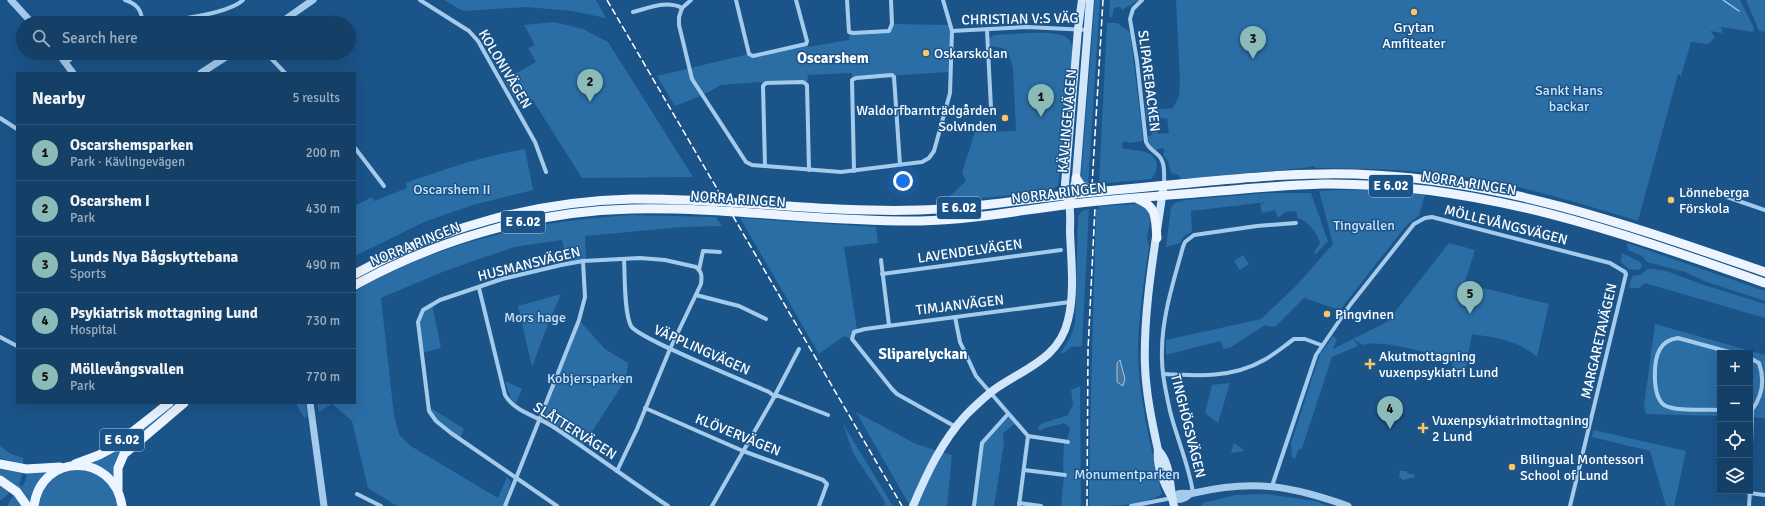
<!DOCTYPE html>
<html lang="en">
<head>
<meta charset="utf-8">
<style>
  :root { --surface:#143f67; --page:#1d466d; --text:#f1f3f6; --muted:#9dafc0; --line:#33587b; --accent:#8bbbb9 }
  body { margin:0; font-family:Signika,sans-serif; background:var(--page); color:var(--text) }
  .controls { position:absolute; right:12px; bottom:12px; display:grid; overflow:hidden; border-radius:0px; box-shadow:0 4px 16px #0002 }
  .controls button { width:36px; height:36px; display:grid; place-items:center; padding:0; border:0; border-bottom:1px solid var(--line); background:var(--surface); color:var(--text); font:20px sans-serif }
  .you { position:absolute; left:903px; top:181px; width:14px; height:14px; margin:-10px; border:3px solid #fff; border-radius:50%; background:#1a73e8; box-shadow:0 0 0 6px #1a73e833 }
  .badge { display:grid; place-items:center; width:26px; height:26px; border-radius:50%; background:var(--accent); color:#111; font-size:13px; font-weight:700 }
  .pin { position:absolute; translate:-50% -33px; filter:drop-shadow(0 1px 2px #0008) }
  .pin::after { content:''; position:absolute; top:21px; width:14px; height:12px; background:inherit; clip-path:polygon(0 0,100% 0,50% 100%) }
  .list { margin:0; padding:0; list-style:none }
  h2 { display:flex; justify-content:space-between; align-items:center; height:52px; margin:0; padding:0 16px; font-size:17px }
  h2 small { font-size:13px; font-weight:400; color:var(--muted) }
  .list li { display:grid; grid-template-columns:26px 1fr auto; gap:12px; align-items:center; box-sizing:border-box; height:56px; padding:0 16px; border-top:1px solid var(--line) }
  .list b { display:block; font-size:15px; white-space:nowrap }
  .list p { margin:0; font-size:13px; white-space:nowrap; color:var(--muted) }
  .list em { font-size:13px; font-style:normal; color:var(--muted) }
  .icon { flex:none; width:22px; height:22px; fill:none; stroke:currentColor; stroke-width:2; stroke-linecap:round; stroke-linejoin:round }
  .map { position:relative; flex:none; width:1765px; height:506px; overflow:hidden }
  .search { position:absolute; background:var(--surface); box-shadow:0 4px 16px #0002; left:16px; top:16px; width:340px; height:44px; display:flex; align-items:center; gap:10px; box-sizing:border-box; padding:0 14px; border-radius:22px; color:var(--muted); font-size:15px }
  .panel { position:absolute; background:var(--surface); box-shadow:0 4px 16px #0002; left:16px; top:72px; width:340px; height:332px; border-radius:0px }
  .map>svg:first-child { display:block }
  .green { fill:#2b6da5 }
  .water { fill:#4b749b; stroke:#98c7ee }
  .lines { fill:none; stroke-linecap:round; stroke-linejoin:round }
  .stream { stroke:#98c7ee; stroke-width:1.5 }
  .minor { stroke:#a5cbec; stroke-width:4 }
  .tertiary { stroke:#a5cbec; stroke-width:7 }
  .secondary { stroke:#d2e6f9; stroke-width:8 }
  .primary { stroke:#ebf4ff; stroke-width:9 }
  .rail { stroke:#fff; stroke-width:1.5; stroke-dasharray:7 3; stroke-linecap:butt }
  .poi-dot { fill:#fec462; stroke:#1b5489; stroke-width:1.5 }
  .labels { text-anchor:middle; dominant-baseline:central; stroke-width:3; stroke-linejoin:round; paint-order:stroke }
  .shield { fill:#1b5489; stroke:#bbccdc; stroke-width:1 }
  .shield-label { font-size:13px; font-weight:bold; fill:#fff }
  .street-label { font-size:14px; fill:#fff; stroke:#1b5489 }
  .poi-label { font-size:14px; fill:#fff; stroke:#1b5489; text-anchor:start }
  .park-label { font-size:14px; fill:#cae3f9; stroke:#1b5489 }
  .neighbourhood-label { font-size:15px; font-weight:bold; fill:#fff; stroke:#1b5489 }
</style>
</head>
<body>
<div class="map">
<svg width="1765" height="506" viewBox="0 0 1765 506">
  <rect width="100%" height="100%" fill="#1b5489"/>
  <g class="green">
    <path d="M444 0H596L606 18 572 11 526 7 463 11Z"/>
    <path d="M1095 0H1100L1088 185 1082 182 1081 178Z"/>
    <path d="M1110 0H1139L1122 10 1120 7 1114 8 1112 17H1109Z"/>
    <path d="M1176 0H1740L1754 28 1753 32 1721 27 1723 33 1710 31 1715 37 1708 44 1691 42 1681 76 1678 74 1638 221C1593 207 1547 193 1500 183 1440 171 1377 168 1316 168L1313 166 1304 168 1181 179 1178 175 1171 173 1168 161 1163 155 1165 150 1162 148 1156 150C1150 146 1148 143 1148 136L1152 135 1150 123H1156L1158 134 1169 133 1167 118 1146 119 1145 104C1154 109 1162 110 1173 108L1179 96 1180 80Z"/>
    <path d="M1746 0H1765V32L1759 31Z"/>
    <path d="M554 22 583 29 608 42 693 177 582 178 532 99 519 106 504 80 536 62 528 48 535 45 524 25Z"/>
    <path d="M1107 23H1117L1130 32 1143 138 1142 141 1130 143 1124 141 1122 144 1123 148C1130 150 1139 150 1145 152 1159 156 1160 170 1151 179L1099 184Z"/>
    <path d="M892 24 951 25 950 72 866 77 852 80V73L808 75 807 85 805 83H766L763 86 761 82 721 85 703 95 675 106 657 76 749 54 751 56 804 45 807 41 808 47 849 40V32L889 31Z"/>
    <path d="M1026 33C1037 33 1064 31 1070 41 1072 44 1072 49 1072 53L1058 186 1049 191 952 201 949 200 950 196 966 181 962 172 975 132 1016 131 1013 69 1008 51 1002 48 990 46V38L994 35Z"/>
    <path d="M525 149 533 190 473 205 424 222 355 256V206L372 197 374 201 407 188 406 183C445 169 484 156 525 149Z"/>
    <path d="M1363 189 1425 195 1419 215 1405 227 1340 310 1304 298 1275 327 1265 325 1231 347 1224 349 1220 341 1166 355V340L1261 319 1296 286 1333 244 1319 191Z"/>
    <path d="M1267 193H1311L1328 241 1316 254 1314 252 1320 243C1316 232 1310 223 1298 218L1296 211 1285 212 1278 218 1275 210 1262 213 1260 204 1267 202 1191 211 1192 232 1184 236 1180 243 1166 247 1171 207 1175 203 1185 200Z"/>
    <path d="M1138 204 1146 206 1151 218 1147 238 1149 247C1144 280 1139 314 1138 347 1138 397 1151 447 1162 494 1142 506 1113 506 1089 506L1090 431 1096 209H1099V206Z"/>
    <path d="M1089 209 1082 346 1071 347 1064 353 1060 354 1071 336 1075 324 1078 219C1079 212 1082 210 1089 209Z"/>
    <path d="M632 215 716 217 722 226 682 227 585 236 586 261 568 264 562 240 514 247 445 271 381 298 394 416 399 434 409 445 498 498 507 477 511 482 504 502 509 506H397L368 488 352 421 332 404 319 412 317 403H355V291C442 241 534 221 632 215Z"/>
    <path d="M740 218 876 227 878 243 844 247 857 330 852 339 844 336 819 354Z"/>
    <path d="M1449 243 1475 250 1465 282 1467 284 1549 304 1537 357C1518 340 1496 338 1472 334L1466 367 1461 371 1453 369 1452 360C1433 354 1380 339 1363 345L1353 339 1387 322Z"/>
    <path d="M1627 243 1765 291V301L1704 281 1685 272 1647 262 1642 256 1628 250Z"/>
    <path d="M1622 253 1640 262 1642 265 1640 270 1629 269 1621 262Z"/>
    <path d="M1243 255 1249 264 1240 270 1234 261Z"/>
    <path d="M1648 269C1667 268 1683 278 1701 284 1722 291 1744 297 1765 304V318L1645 283 1639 288H1629L1632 276 1640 275Z"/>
    <path d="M561 294 550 319 532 367 518 306Z"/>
    <path d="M432 304 441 348 422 353 420 315Z"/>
    <path d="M579 320 605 349 628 363 626 379 582 447 540 418Z"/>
    <path d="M1655 324 1765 355V418L1750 417V353H1720V416L1646 414 1644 406Z"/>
    <path d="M1333 336 1337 339 1333 349 1353 339 1358 346 1332 357 1302 448 1298 450 1295 459 1292 457 1291 443 1320 354Z"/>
    <path d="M505 381 522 389 516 403 511 399Z"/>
    <path d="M1230 383 1218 423 1205 413 1212 385Z"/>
    <path d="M1080 386 1081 506H1061L1064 476 1063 463 1064 444 1068 437 1070 428 1064 423C1056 426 1048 426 1041 430L1037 429 1041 424 1068 415 1073 404 1071 390Z"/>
    <path d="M174 403H178L126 446 116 460 113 477 88 464 123 444Z"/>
    <path d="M296 403H305L308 416 304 418Z"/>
    <path d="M428 406 464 429 460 439 436 421Z"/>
    <path d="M856 412 916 444 952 455 947 506H910Z"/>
    <path d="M1008 414 1016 423 1003 433 1004 443 994 506H974L982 443Z"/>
    <path d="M843 424 893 506H884L885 503 882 497 853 453Z"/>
    <path d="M1593 430 1686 451 1674 506H1666L1650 451 1592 437Z"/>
    <path d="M1234 443 1244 450V451L1231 453Z"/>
    <path d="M0 446 11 454 23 458V465L0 458Z"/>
    <path d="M0 468 23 472 19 484 22 487 26 480 27 472H48L30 504 10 482 0 475Z"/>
    <path d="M77 469C104 473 110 481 119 506H37C43 483 55 474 77 469Z"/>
    <path d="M1400 471H1406L1408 474H1414L1415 477 1403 480 1399 477Z"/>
    <path d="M0 484 11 491 2 500H0Z"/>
    <path d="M14 494 23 506H7Z"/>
    <path d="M1266 494 1315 501 1328 506H1201L1203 503 1235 495Z"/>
  </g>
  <path class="water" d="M1120 360 1125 379 1123 386 1117 382V363Z"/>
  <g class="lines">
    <path class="stream" d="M1723 0 1739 11"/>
    <g class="minor">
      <path d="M125 0C138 4 141 10 143 23"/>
      <path d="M420 0 469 31 478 41 535 142 546 172"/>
      <path d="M736 0 749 54 753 56 806 44 807 41 796 0"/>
      <path d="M847 0 849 32 853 33 889 31 892 24 891 0"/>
      <path d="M1142 0 1133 9 1130 19 1137 61 1146 142C1149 149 1152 149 1157 154 1166 161 1164 175 1164 185"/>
      <path d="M682 8 679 17V25L692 79 746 162 752 165 841 172 922 162 929 158 934 151 950 93 952 31 943 0"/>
      <path d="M633 12C649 8 667 0 682 8L691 0"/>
      <path d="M154 23C175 20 228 14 243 0"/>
      <path d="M987 30 991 108"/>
      <path d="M952 31 1027 27 1088 30"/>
      <path d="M266 53 285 73"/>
      <path d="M66 63 78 53"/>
      <path d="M0 118 17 129"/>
      <path d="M355 148 384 186"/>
      <path d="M765 166 763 86 766 83 803 82 807 85 809 170"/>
      <path d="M854 171 852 80 856 78 892 75 894 77 900 165"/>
      <path d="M1727 197 1765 210"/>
      <path d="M624 259C625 276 624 313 631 326 637 338 749 383 769 392L774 396H779L828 415"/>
      <path d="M881 260 889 325"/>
      <path d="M699 270 703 251 720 252"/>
      <path d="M882 274 1061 250"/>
      <path d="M479 288 505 395C514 411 536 416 552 426 591 452 629 480 668 506"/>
      <path d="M696 295 739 306 766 319"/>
      <path d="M955 317 960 342 976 376 1028 436 1019 506"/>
      <path d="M0 337 17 346"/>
      <path d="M1750 358 1759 363C1765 380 1763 395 1752 410"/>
      <path d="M1163 374C1198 376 1233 378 1264 360 1275 354 1284 346 1294 339H1305L1321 345"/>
      <path d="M645 408 743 451 823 480 827 484 819 506"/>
      <path d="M1720 410C1706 409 1676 412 1664 405 1652 396 1653 361 1660 349 1664 342 1670 339 1678 338L1733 353"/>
      <path d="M956 427 897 394 892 389 852 339 854 332 865 329 1070 302"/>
      <path d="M1028 436 1068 442"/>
      <path d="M1024 470 1065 475"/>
      <path d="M1750 481 1752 410"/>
      <path d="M1272 486 1316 355 1350 305 1414 224 1425 218 1432 217 1610 263 1625 272 1626 274 1570 506"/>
      <path d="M1193 493C1189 465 1177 439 1170 411 1166 392 1161 371 1162 351 1162 316 1174 280 1183 247L1185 242 1194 235 1257 226 1296 223"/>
      <path d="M1749 493 1765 495"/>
      <path d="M357 494 381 506"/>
      <path d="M1019 503 1041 506"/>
      <path d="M505 506 579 320 585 297 583 261"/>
      <path d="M557 506 451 433 436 421 429 411 418 322 423 310 440 300 502 279 561 265 583 261 640 258 665 260 696 267C702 272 702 276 701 284L670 349 637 429 617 471"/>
      <path d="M712 506 773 399 799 349"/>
      <path d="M974 506 982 443 1008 414"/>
      <path d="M1131 506 1172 498"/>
      <path d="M1749 506 1750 491"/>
    </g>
    <g class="tertiary">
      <path d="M11 0 32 23"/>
      <path d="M280 23 313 0"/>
      <path d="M58 53 73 73"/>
      <path d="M201 73 232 53"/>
      <path d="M310 403 324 506"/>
      <path d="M1190 494C1185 499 1179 501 1172 498 1179 490 1185 495 1194 493 1254 479 1292 486 1348 506"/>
    </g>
    <g class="secondary">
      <path d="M1163 190C1155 246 1143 310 1145 366 1146 394 1152 422 1158 450 1156 466 1164 484 1172 498"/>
      <path d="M1071 200 1076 178 1090 0"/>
      <path d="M1158 450C1172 464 1169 488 1174 506"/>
      <path d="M913 506C927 473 942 441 966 415 977 404 988 393 1001 385 1029 367 1060 356 1068 320 1075 293 1071 259 1070 232 1070 223 1071 213 1069 204 1067 196 1065 194 1065 184L1078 29 1082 0"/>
    </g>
    <g class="primary">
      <path d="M1076 178 1081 186 1093 189"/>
      <path d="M1138 199C1158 207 1155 219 1157 238"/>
      <path d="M355 274C439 228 536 201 632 199 728 198 824 213 920 210 966 209 1011 201 1057 196 1097 191 1138 188 1179 184 1243 178 1309 171 1374 175 1510 182 1637 228 1765 272"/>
      <path d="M355 285C439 239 535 211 631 209 728 207 823 222 920 221 969 220 1016 211 1064 205 1112 199 1160 196 1208 192 1246 189 1285 185 1323 184 1479 182 1620 232 1765 283"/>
      <path d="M0 464 26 469 60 467"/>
      <path d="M75 464 99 455 112 448 169 403"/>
      <path d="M0 480 17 492 27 506"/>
      <path d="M118 489V468L124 454 184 403"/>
      <path d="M34 506C41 452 114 452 122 506"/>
    </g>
    <g class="rail">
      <path d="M607 0 902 506"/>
      <path d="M1092 186 1103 0"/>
      <path d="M1087 506 1088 350 1095 207"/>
    </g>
  </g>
  <g class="poi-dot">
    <circle cx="1414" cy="12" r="4"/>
    <circle cx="926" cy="53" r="4"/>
    <circle cx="1005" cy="118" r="4"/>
    <circle cx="1671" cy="200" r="4"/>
    <circle cx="1327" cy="314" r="4"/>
    <path d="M1368 358h4v4h4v4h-4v4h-4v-4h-4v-4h4z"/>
    <path d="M1421 422h4v4h4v4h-4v4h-4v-4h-4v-4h4z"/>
    <circle cx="1512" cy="467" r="4"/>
  </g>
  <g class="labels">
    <g class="shield">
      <rect x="1369" y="175" width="44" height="22" rx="3"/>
      <rect x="937" y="197" width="44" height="22" rx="3"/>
      <rect x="501" y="211" width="44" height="22" rx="3"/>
      <rect x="100" y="429" width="44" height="22" rx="3"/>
    </g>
    <g class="shield-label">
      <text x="1391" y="186">E 6.02</text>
      <text x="959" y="208">E 6.02</text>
      <text x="523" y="222">E 6.02</text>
      <text x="122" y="440">E 6.02</text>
    </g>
    <g class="street-label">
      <text transform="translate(1020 19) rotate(-1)">CHRISTIAN V:S VÄG</text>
      <text transform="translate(505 69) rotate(59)">KOLONIVÄGEN</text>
      <text transform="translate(1149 81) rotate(83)">SLIPAREBACKEN</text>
      <text transform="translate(1067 121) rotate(-85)">KÄVLINGEVÄGEN</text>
      <text transform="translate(1469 183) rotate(9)">NORRA RINGEN</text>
      <text transform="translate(1059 193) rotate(-7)">NORRA RINGEN</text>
      <text transform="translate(738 199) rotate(4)">NORRA RINGEN</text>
      <text transform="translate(1506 225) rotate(14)">MÖLLEVÅNGSVÄGEN</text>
      <text transform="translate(415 244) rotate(-22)">NORRA RINGEN</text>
      <text transform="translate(970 251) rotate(-8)">LAVENDELVÄGEN</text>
      <text transform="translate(529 264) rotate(-14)">HUSMANSVÄGEN</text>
      <text transform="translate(960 305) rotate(-7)">TIMJANVÄGEN</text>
      <text transform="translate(1599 341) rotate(-77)">MARGARETAVÄGEN</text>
      <text transform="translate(702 350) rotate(24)">VÄPPLINGVÄGEN</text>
      <text transform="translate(1188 426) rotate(76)">TINGHÖGSVÄGEN</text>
      <text transform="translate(575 431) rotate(32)">SLÅTTERVÄGEN</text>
      <text transform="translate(738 435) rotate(22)">KLÖVERVÄGEN</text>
    </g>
    <g class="poi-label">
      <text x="1414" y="27" text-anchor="middle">Grytan<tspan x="1414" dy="16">Amfiteater</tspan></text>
      <text x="934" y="53">Oskarskolan</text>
      <text x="997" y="110" text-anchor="end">Waldorfbarnträdgården<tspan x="997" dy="16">Solvinden</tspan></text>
      <text x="1679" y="192">Lönneberga<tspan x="1679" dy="16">Förskola</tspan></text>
      <text x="1335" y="314">Pingvinen</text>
      <text x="1379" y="356">Akutmottagning<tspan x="1379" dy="16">vuxenpsykiatri Lund</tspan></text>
      <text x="1432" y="420">Vuxenpsykiatrimottagning<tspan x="1432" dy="16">2 Lund</tspan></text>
      <text x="1520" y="459">Bilingual Montessori<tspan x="1520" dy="16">School of Lund</tspan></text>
    </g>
    <g class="park-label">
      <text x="1569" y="90">Sankt Hans<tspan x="1569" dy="16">backar</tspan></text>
      <text x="452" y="189">Oscarshem II</text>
      <text x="1364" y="225">Tingvallen</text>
      <text x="535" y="317">Mors hage</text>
      <text x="590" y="378">Kobjersparken</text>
      <text x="1127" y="474">Monumentparken</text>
    </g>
    <g class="neighbourhood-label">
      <text x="833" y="58">Oscarshem</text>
      <text x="923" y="354">Sliparelyckan</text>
    </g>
  </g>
</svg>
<div class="controls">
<button>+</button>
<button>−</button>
<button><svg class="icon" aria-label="locate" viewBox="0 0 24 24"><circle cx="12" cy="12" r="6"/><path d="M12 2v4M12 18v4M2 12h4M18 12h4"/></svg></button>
<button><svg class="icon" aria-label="layers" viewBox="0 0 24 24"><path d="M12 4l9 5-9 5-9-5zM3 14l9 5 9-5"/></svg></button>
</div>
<div class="you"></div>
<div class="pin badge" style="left:1041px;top:117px">1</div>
<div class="pin badge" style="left:590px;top:102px">2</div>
<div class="pin badge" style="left:1253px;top:59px">3</div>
<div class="pin badge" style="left:1390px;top:429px">4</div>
<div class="pin badge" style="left:1470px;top:314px">5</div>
<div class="search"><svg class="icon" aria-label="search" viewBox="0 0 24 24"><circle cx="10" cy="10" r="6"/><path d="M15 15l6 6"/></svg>Search here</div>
<section class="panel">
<h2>Nearby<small>5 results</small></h2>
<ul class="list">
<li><span class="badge">1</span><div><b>Oscarshemsparken</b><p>Park · Kävlingevägen</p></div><em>200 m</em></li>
<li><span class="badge">2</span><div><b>Oscarshem I</b><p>Park</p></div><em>430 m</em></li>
<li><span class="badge">3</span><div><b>Lunds Nya Bågskyttebana</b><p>Sports</p></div><em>490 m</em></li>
<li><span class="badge">4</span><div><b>Psykiatrisk mottagning Lund</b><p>Hospital</p></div><em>730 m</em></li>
<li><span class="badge">5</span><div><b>Möllevångsvallen</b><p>Park</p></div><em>770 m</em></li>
</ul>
</section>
</div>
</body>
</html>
